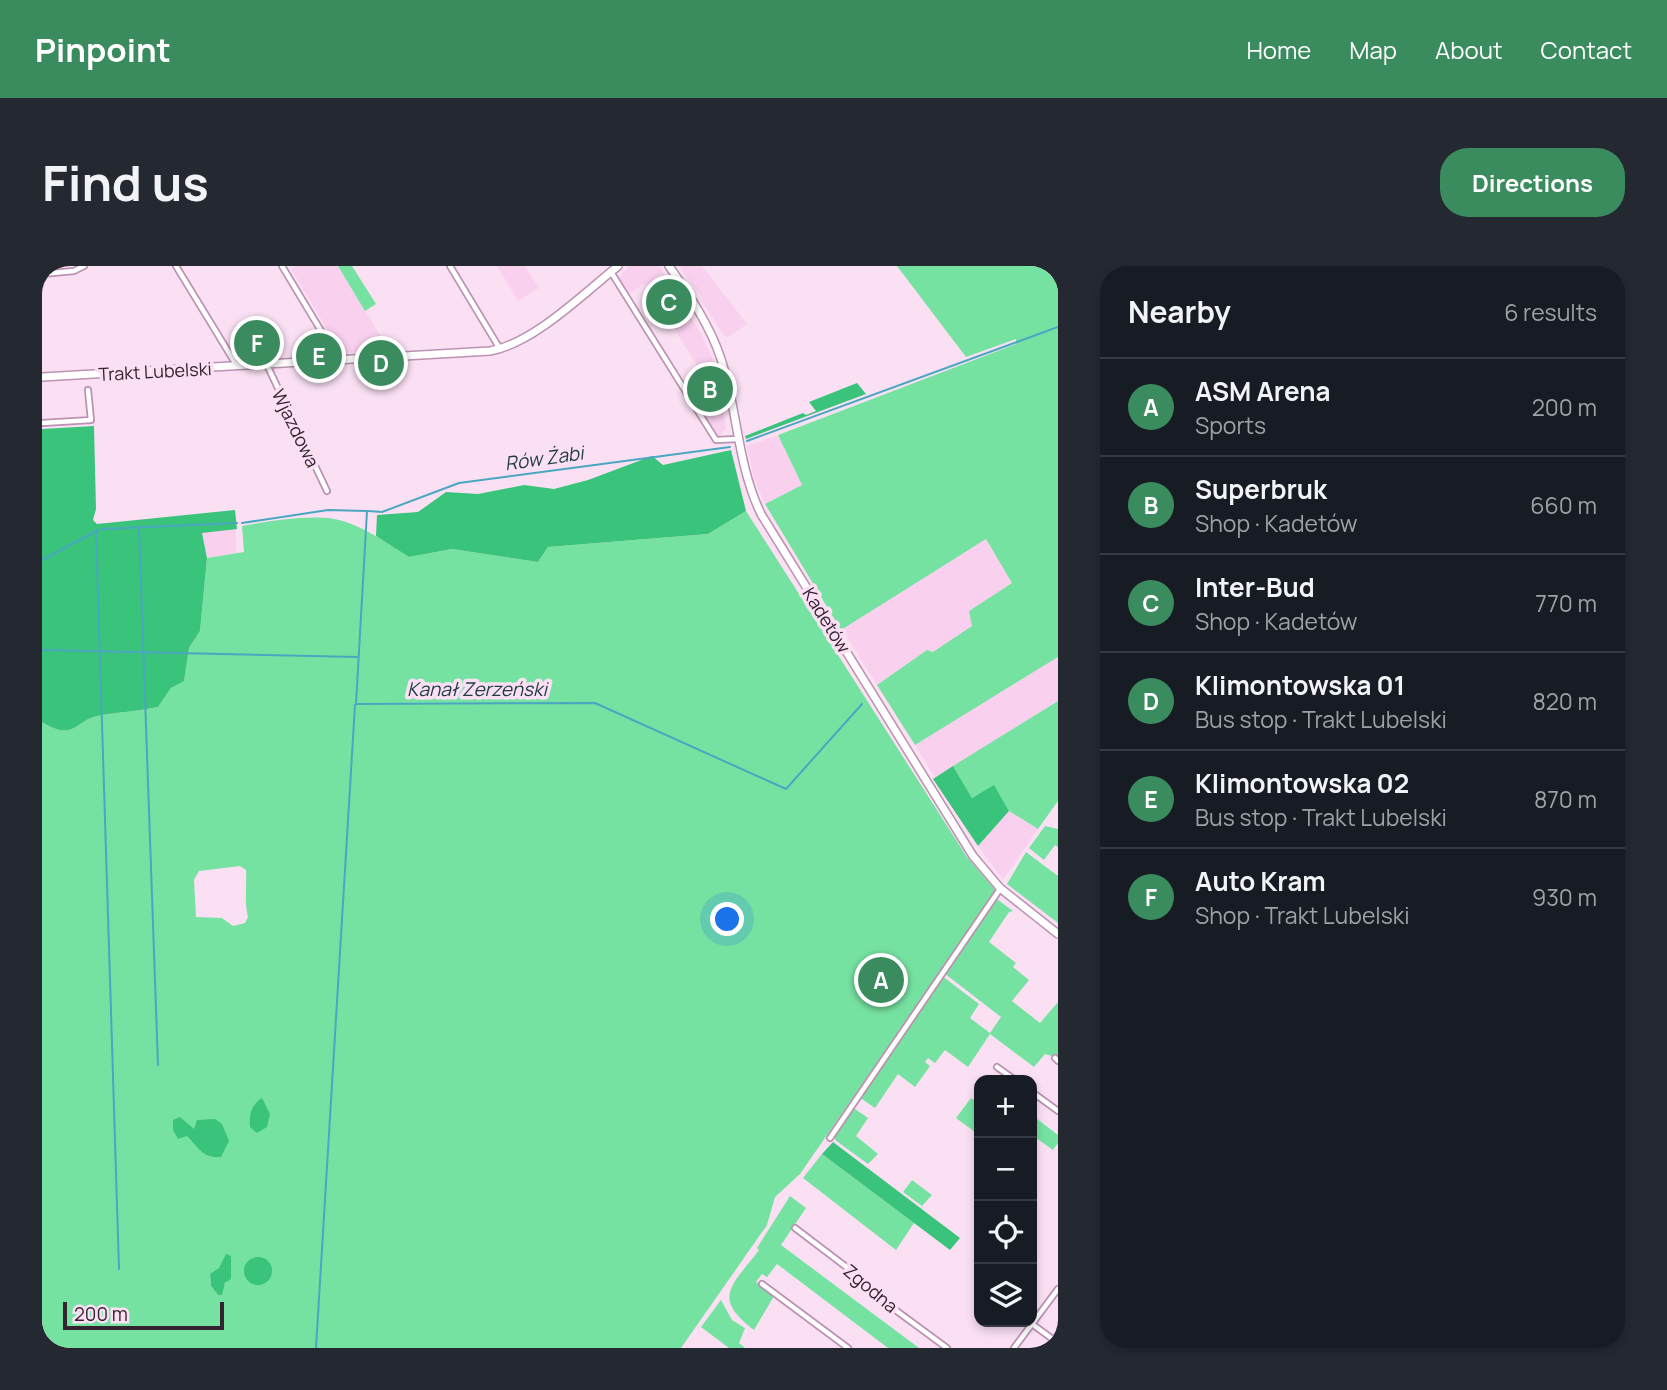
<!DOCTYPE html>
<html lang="en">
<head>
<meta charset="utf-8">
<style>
  :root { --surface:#171b24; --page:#242831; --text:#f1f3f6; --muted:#9ea1a6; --line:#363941; --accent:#3a8b5d }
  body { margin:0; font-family:Manrope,sans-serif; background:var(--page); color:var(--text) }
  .controls { position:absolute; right:21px; bottom:21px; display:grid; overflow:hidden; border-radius:14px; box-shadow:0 4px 10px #0003 }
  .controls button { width:63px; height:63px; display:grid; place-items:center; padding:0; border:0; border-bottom:2px solid var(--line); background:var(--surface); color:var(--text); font:35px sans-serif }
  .scale { position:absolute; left:21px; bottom:18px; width:161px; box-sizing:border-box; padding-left:7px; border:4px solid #342330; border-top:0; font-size:19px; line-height:24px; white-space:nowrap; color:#342330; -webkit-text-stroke:5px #fbe0f4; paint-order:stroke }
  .you { position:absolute; left:686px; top:654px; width:24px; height:24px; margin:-18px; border:5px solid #fff; border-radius:50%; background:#1a73e8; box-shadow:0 0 0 10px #1a73e833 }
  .badge { display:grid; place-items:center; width:46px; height:46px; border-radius:50%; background:var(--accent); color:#fff; font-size:23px; font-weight:700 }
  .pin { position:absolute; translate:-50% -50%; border:4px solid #fff; box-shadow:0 2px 7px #0006 }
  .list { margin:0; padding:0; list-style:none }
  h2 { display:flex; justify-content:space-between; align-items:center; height:91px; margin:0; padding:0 28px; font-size:30px }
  h2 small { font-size:23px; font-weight:400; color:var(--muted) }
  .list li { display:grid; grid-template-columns:46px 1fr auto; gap:21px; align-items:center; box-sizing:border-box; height:98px; padding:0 28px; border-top:2px solid var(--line) }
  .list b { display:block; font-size:26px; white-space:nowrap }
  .list p { margin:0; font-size:23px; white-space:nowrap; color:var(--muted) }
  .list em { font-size:23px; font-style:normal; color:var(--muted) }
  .icon { flex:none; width:38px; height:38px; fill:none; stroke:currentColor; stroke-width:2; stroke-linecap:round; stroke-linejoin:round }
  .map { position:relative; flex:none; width:1016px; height:1082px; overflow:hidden; border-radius:28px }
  header { display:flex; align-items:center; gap:42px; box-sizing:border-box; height:98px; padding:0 35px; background:var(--accent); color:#fff }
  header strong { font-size:33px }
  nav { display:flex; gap:38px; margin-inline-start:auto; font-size:24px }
  .intro { display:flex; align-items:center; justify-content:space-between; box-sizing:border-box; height:168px; padding:0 42px }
  h1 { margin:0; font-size:49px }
  .button { padding:18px 32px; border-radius:28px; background:var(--accent); color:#fff; font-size:24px; font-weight:700 }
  main { display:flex; gap:42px; padding:0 42px }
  aside { flex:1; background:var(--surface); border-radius:28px; box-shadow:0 4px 10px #0003 }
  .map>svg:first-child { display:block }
  .built { fill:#f9d1ef }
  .green { fill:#76e2a1; fill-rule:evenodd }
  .forest { fill:#3ac37b }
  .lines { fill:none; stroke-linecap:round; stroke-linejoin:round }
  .stream { stroke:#4aa7c1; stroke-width:2 }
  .street-casing { stroke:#bb92b1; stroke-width:8 }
  .secondary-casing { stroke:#bb92b1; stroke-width:10 }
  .street { stroke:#fff; stroke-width:4.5 }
  .secondary { stroke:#fff; stroke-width:7 }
  .labels { text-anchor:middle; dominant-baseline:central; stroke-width:7; stroke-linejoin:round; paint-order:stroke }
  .street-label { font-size:18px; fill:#342330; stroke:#fbe0f4 }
  .water-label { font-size:19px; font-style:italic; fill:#1e3c43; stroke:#fbe0f4 }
</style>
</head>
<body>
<header>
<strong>Pinpoint</strong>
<nav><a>Home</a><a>Map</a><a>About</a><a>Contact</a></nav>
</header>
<div class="intro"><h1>Find us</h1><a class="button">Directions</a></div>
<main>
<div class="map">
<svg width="1016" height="1082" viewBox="0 0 1016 1082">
  <rect width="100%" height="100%" fill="#fbe0f4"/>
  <g class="built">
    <path d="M254 0H296L348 85 299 87 249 3Z"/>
    <path d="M455 0H483L497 22 476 35Z"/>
    <path d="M587 0H617L661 71 672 96 684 162 676 172 641 115 658 104 604 17 587 28 576 12Z"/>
    <path d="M637 0H660L705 58 687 71 682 70 659 34 660 31Z"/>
    <path d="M736 169 760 219 723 238 713 216 705 180Z"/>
    <path d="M194 263V287L165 292 160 267Z"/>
    <path d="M944 273 970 317 928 345 931 360 891 386 885 384 835 419 800 363Z"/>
    <path d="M1016 391V435L893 512 873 479Z"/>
    <path d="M967 545 996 563 961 614 936 580Z"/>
  </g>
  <g class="green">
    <path d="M296 0H310L334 38 323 45Z"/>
    <path d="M855 0H1016V391L873 479 835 419 885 384 891 386 930 360 927 345 970 317 944 273 799 364 723 238 760 219 736 169 974 78V73L924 91Z"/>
    <path d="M704 245 925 591 954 625 758 908 733 931 725 959 639 1082H0V456C34 477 32 453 60 449 79 446 97 445 116 441L129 422 142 414 147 382 158 365 165 292 202 286 200 260C227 255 278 246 304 256 327 264 347 278 367 291L410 283 496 296 506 281 666 268ZM198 600 204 604C205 621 202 634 206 651L203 657 191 660 180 652 154 651 152 614 157 605ZM188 1000 189 1009 176 1029 169 1020 168 1008Z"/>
    <path d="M1016 435V535L996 563 967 545 952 520 930 532 911 500Z"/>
    <path d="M1003 560 1016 563V581L1013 579 1002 594 987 582Z"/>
    <path d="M984 586 1016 610V657L965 618Z"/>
    <path d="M955 633 971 645 967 646 947 676 974 697 971 701 987 714 970 735 998 757 1016 736V792L1003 788 992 801 948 768 926 801 903 784 893 797 886 792 883 796 888 800 873 821 856 808 833 842 817 831 900 710 937 738 928 752 948 767 959 751 902 707Z"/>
    <path d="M929 832 937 838V869L914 852Z"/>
    <path d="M813 843 826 852 814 870 836 888 826 898 793 874V867L809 844Z"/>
    <path d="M990 849 1016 869V877L1011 884 990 869Z"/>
    <path d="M780 888 872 957 854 984 761 912Z"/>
    <path d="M870 914 890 929 880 940 861 926Z"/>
    <path d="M748 930 764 942 739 979 877 1082H846L735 998 725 1011 720 1008 714 1016 732 1030 712 1064C669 1031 690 1020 717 984L715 982Z"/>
    <path d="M679 1034 690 1054 703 1062 697 1077 703 1082H687L659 1061Z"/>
  </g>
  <g class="forest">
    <path d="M815 117 824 128 704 173 703 170 761 147 764 149 774 145 767 136Z"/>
    <path d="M52 160 54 243 51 254 55 258 193 244 195 263 160 267 165 292 158 365 147 382 142 415 129 422 116 441C97 445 79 446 60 449 32 453 34 477 0 456V163Z"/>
    <path d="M689 184 704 245 666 268 506 281 496 296 410 283 367 291 334 270 335 249 376 246 404 226 436 228 482 219 512 223 546 214 610 190 621 199Z"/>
    <path d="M911 500 930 532 952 519 967 545 936 580 891 513Z"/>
    <path d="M220 832 228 848 225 861 215 867 208 861C207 848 209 839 220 832Z"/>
    <path d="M138 851 152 863 155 854 173 853 180 858 187 875 179 891C160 892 157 882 145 870L136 873 131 864V854Z"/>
    <path d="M791 876 918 972 908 984 780 888Z"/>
    <path d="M184 988 189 990V1013L183 1017 180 1029H176L169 1020 168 1008 177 1002Z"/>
    <circle cx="216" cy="1005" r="14"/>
  </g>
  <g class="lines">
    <g class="stream">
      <path d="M705 175 1016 61"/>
      <path d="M326 245 340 246 417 217 688 181"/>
      <path d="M200 257 286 244 325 245 314 438 553 437 744 523 820 438"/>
      <path d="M97 262 116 799"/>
      <path d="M60 263 195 257"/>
      <path d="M54 264 77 1003"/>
      <path d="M0 294 56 264"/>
      <path d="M0 384 315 391"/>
      <path d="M274 1082 313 439"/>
    </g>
    <defs>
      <g id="street">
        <path d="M134 0 195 100"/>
        <path d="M240 0 290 83 293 94"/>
        <path d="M408 0 458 83"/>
        <path d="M569 6 674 174 695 173"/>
        <path d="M0 8 32 5 42 0"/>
        <path d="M225 99 285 225"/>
        <path d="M0 157 49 154 46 124"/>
        <path d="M1013 792 1016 795"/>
        <path d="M955 801 973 814"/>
        <path d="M990 826 1016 845"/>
        <path d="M788 872 958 623"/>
        <path d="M753 962 828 1019 833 1029 905 1082"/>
        <path d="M720 1018 806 1082"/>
        <path d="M990 1058 1016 1077"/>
        <path d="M972 1082 1016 1023"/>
      </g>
      <g id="secondary">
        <path d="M627 0C647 29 668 59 679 93 696 145 695 198 719 248L931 590 958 622 1016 668"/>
        <path d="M0 111 448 85C492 77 541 28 576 0"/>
      </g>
    </defs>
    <use href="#street" class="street-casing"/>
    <use href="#secondary" class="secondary-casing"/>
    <use href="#street" class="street"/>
    <use href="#secondary" class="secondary"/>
  </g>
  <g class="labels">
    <g class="street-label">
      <text transform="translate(113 105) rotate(-3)">Trakt Lubelski</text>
      <text transform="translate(254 162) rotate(64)">Wjazdowa</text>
      <text transform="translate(785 354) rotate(58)">Kadetów</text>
      <text transform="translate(829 1022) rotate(40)">Zgodna</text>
    </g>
    <g class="water-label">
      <text transform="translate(502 192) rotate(-8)">Rów Żabi</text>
      <text x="435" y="423">Kanał Zerzeński</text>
    </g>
  </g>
</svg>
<div class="controls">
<button>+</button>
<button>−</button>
<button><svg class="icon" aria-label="locate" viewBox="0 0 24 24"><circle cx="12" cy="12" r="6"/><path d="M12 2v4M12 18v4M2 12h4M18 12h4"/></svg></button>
<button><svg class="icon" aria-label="layers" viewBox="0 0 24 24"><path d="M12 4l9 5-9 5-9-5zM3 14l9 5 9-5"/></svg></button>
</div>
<div class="scale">200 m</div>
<div class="you"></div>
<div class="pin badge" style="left:839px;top:714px">A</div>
<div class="pin badge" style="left:668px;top:123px">B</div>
<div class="pin badge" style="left:627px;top:36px">C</div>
<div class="pin badge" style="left:339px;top:97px">D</div>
<div class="pin badge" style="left:277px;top:90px">E</div>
<div class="pin badge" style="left:215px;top:77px">F</div>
</div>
<aside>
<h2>Nearby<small>6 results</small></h2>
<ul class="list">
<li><span class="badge">A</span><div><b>ASM Arena</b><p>Sports</p></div><em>200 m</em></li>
<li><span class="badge">B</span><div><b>Superbruk</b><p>Shop · Kadetów</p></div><em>660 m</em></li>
<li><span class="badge">C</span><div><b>Inter-Bud</b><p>Shop · Kadetów</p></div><em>770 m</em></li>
<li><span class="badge">D</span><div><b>Klimontowska 01</b><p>Bus stop · Trakt Lubelski</p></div><em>820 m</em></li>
<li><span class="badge">E</span><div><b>Klimontowska 02</b><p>Bus stop · Trakt Lubelski</p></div><em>870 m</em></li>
<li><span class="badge">F</span><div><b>Auto Kram</b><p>Shop · Trakt Lubelski</p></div><em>930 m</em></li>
</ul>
</aside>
</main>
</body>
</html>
